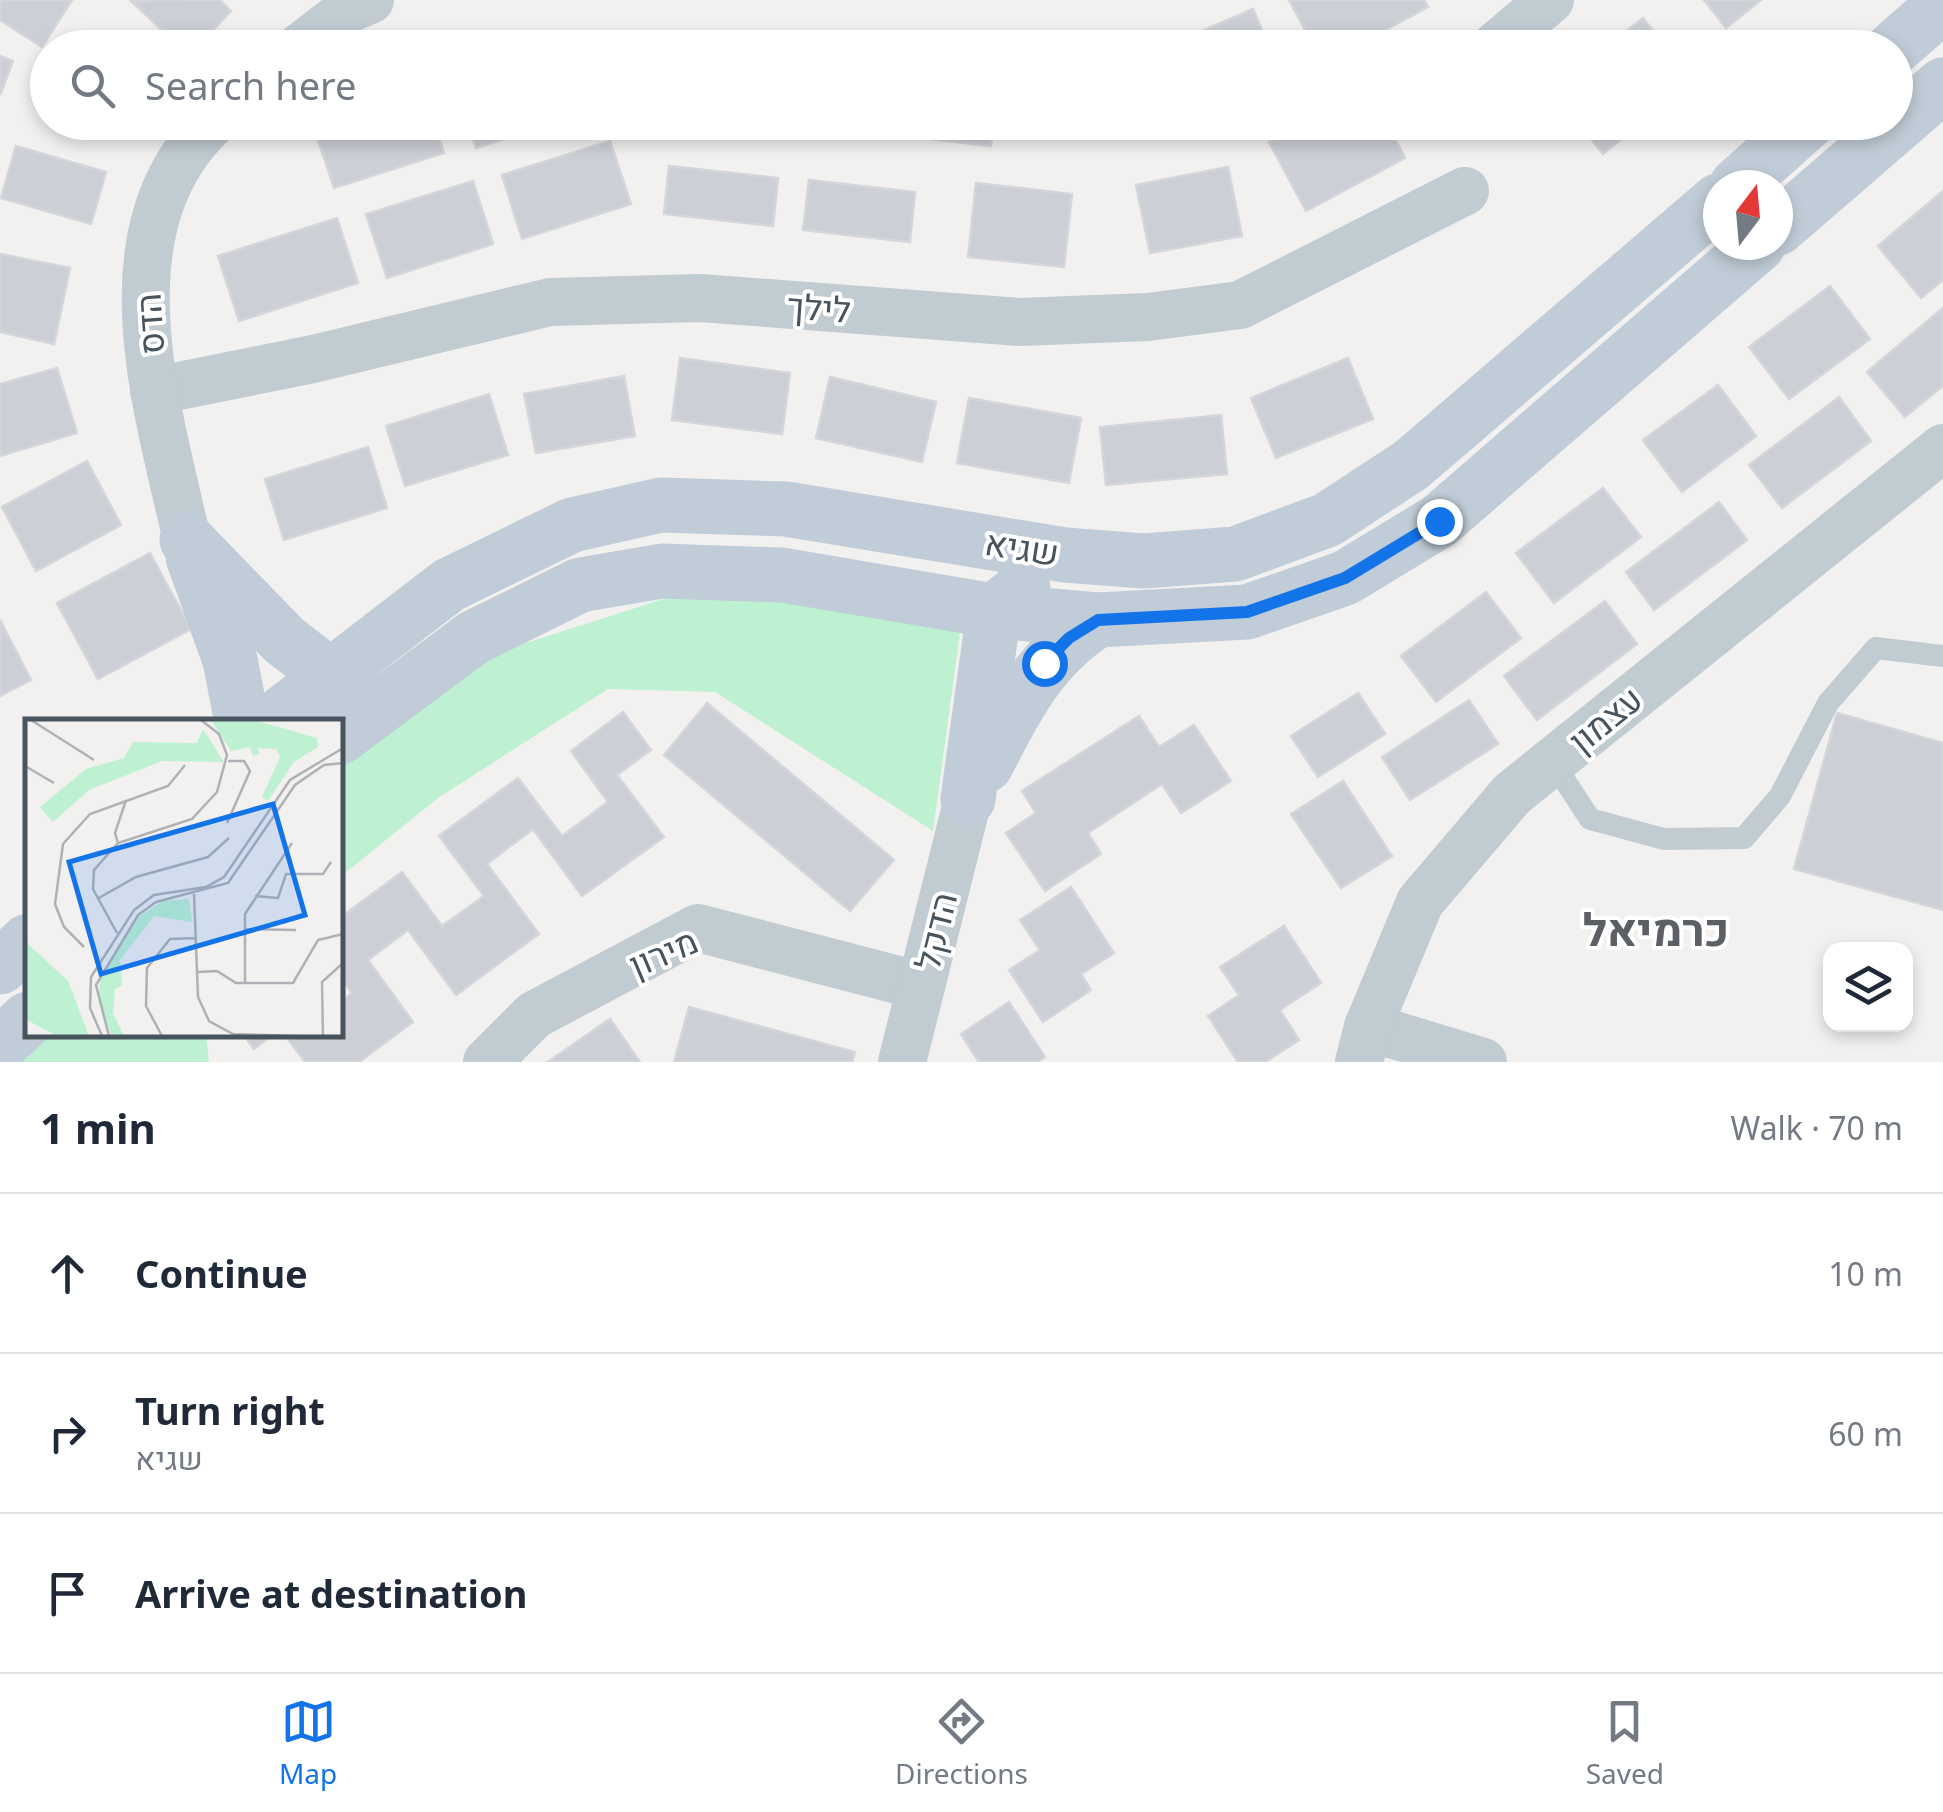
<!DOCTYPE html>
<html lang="en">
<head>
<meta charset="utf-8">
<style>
  :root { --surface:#fff; --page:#f6f6f7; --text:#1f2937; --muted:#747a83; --line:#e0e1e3; --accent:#1374e9 }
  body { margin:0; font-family:"Noto Sans",Heebo,sans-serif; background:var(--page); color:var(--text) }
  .controls { position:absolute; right:30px; bottom:30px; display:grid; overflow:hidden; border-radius:20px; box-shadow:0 5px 15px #0003 }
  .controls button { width:90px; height:90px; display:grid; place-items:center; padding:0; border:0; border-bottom:2px solid var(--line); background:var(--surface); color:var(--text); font:50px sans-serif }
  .compass { position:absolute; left:1703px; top:170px; width:90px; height:90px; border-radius:50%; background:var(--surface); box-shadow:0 5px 15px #0003; rotate:16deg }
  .stop { position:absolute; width:30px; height:30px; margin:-22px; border:8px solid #1374e9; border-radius:50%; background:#fff }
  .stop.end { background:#1374e9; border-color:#fff; box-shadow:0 2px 10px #0008 }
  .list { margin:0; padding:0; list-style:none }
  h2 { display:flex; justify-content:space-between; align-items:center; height:130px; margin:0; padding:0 40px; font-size:42px }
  h2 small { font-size:32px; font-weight:400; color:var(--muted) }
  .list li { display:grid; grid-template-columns:65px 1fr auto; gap:30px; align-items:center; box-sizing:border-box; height:160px; padding:0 40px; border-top:2px solid var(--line) }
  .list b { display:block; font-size:38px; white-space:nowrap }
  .list p { margin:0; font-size:32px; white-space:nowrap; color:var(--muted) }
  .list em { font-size:32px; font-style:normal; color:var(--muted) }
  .icon { flex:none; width:55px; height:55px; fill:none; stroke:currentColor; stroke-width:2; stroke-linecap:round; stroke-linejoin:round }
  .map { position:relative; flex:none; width:1943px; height:1062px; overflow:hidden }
  .search { position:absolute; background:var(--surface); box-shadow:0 5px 15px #0003; left:30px; right:30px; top:30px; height:110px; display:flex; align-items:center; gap:25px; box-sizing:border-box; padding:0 35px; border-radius:55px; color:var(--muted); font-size:38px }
  .sheet { height:610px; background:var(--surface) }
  nav { display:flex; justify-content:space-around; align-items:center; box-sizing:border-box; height:140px; border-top:2px solid var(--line); background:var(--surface); font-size:28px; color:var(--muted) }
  nav a { display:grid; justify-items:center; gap:5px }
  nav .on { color:var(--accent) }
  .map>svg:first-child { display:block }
  .green { fill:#bef1d1 }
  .building { fill:#cccfd5; stroke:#d4d6dc; stroke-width:2.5 }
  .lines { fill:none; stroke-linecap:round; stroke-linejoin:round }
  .lane { stroke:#c0cbd2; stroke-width:22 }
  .street { stroke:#c0cbd2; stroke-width:48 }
  .secondary { stroke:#c0ccd7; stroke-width:55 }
  .route { stroke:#1374e9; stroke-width:12 }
  .labels { text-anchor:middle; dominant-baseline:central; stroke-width:8; stroke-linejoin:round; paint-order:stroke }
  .street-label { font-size:35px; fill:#47545e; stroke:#fff }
  .district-label { font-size:45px; font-weight:bold; fill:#5c6065; stroke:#fff }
  .inset-road { fill:none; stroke:#aeb2b6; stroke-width:2.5 }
  .view { fill:#1374e9; fill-opacity:0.15; stroke:#1374e9; stroke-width:5 }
  .inset-edge { fill:none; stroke:#47545e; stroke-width:5 }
</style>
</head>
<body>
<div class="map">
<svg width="1943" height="1062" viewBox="0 0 1943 1062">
  <rect width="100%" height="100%" fill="#f3f0f0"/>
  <g class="green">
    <path d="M732 577 961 625 933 831 715 692 608 689 438 798 340 877V766L457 665Z"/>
    <path d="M48 1034 206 1035 209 1062H20Z"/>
  </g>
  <g class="building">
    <path d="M0 0H72L42 47 0 20Z"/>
    <path d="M220 0 231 11 196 48H181L131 1Z"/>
    <path d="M1289 0H1424L1428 7 1352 48H1315Z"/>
    <path d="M1704 0H1761L1726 28Z"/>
    <path d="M1253 9 1270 48H1171L1170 45Z"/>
    <path d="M1643 18 1666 48H1605Z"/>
    <path d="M0 56 13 61 0 95Z"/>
    <path d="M104 122H138L130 137Z"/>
    <path d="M332 122H434L444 153 334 188 314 128Z"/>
    <path d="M468 122H557L476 148Z"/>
    <path d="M740 122H845L844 135Z"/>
    <path d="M886 122H993L991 146 885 134Z"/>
    <path d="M1037 122H1140V130L1039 138Z"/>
    <path d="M1306 122H1386L1405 158 1306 211 1269 142Z"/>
    <path d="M1578 122H1643L1603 154Z"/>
    <path d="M610 141 631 204 522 239 502 175Z"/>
    <path d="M16 146 106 172 91 224 1 198Z"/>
    <path d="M669 166 778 178 773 226 664 214Z"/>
    <path d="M1228 167 1242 236 1150 253 1136 185Z"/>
    <path d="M809 180 915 192 910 242 803 230Z"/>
    <path d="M473 181 493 244 387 278 366 214Z"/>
    <path d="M976 183 1072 194 1064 267 968 257Z"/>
    <path d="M1943 191V280L1921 298 1878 246Z"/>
    <path d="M337 218 358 283 239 321 218 256Z"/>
    <path d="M0 254 70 268 54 344 0 332Z"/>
    <path d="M1830 286 1870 339 1789 399 1749 347Z"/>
    <path d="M1943 308V386L1905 417 1867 372Z"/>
    <path d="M680 358 790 373 782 434 672 420Z"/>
    <path d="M1348 358 1373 419 1276 458 1251 398Z"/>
    <path d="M57 368 77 433 0 456V384Z"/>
    <path d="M624 376 635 436 536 453 524 394Z"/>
    <path d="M830 377 936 402 922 462 816 438Z"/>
    <path d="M1718 385 1756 436 1682 492 1643 440Z"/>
    <path d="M489 394 508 455 405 486 386 426Z"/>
    <path d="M1839 397 1871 441 1782 508 1749 465Z"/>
    <path d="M969 398 1081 418 1069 483 957 463Z"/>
    <path d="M1221 415 1227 474 1106 485 1100 427Z"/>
    <path d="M368 447 387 508 284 540 265 479Z"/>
    <path d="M87 461 121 525 36 571 2 507Z"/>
    <path d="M1603 488 1641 537 1554 603 1516 553Z"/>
    <path d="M1719 502 1747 540 1654 610 1626 572Z"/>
    <path d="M150 553 191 629 98 679 57 603Z"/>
    <path d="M1486 592 1521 638 1436 702 1401 656Z"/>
    <path d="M1605 601 1637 644 1537 720 1504 676Z"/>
    <path d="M0 620 31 680 0 696Z"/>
    <path d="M1358 693 1385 734 1318 777 1291 736Z"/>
    <path d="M1469 700 1498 744 1410 800 1382 757Z"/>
    <path d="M707 703 894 860 850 911 664 755Z"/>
    <path d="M623 712 651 750 617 775 664 837 582 896 533 829 487 864 539 934 456 995 408 930 368 960 413 1022 359 1062H305L284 1034H340V1002L352 993 340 977V918L402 872 442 926 484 896 439 836 518 778 562 836 608 802 571 751Z"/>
    <path d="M1837 713 1943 743V910L1794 869Z"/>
    <path d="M1139 716 1159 747 1194 725 1231 781 1181 813 1162 784 1088 833 1101 854 1045 891 1006 833 1036 813 1022 791Z"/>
    <path d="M1343 781 1392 856 1341 888 1291 814Z"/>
    <path d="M1071 887 1114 953 1081 974 1091 990 1043 1022 1009 970 1040 950 1020 920Z"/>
    <path d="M1284 926 1321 983 1280 1010 1299 1040 1265 1062H1238L1208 1016 1239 995 1220 967Z"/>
    <path d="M1009 1002 1045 1057 1037 1062H979L961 1034Z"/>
    <path d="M689 1007 855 1052 852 1062H674Z"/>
    <path d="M610 1019 640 1062H548Z"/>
    <path d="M243 1034H274L254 1049Z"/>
  </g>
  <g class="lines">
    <path class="lane" d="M1552 761 1590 819 1664 839 1744 838 1780 796 1828 703 1876 648 1943 656"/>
    <g class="street">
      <path d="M299 48 351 8 370 0"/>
      <path d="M1493 48 1550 0"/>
      <path d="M154 391 313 359 550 302 700 298 1020 322 1148 317 1240 305 1465 191"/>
      <path d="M187 540C158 409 99 229 213 122"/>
      <path d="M1368 1027 1483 1062"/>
      <path d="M487 1062 534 1015 698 928 921 986"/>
      <path d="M902 1062 968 799"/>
      <path d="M1359 1062 1368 1027 1420 902 1512 794 1943 448"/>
    </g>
    <g class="secondary">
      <path d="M1894 48 1943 5"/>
      <path d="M1737 185 1808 122"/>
      <path d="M1778 228 1943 85"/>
      <path d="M187 540 284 640 329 675V711"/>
      <path d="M193 557 230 660 242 722"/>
      <path d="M271 722 449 585 572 525 661 505 786 509 1065 555 1144 561 1235 554 1327 520 1411 465 1718 201"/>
      <path d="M340 737 473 638 580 585 662 571 782 575 994 611 1098 620 1247 612 1345 578 1439 521 1758 245"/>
      <path d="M986 765C1015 707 1042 655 1098 620"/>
      <path d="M968 799 994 611 1023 588"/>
      <path d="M0 967 28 941"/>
      <path d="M0 1045 28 1019"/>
    </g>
  </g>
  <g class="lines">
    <path class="route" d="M1044 663 1069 638 1098 620 1247 612 1345 578 1439 521"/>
  </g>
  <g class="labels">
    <g class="street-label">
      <text transform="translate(819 307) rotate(4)">לילך</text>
      <text transform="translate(149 324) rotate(-94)">הדס</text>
      <text transform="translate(1022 547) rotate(9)">שגיא</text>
      <text transform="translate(1605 719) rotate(-39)">עצמון</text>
      <text transform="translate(935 931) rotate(-76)">הדקל</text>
      <text transform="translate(663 952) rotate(-23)">מירון</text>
    </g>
    <g class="district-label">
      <text x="1656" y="928">כרמיאל</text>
    </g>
  </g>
  <g transform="translate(25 719)">
    <rect width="318" height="318" fill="#f3f0f0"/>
    <path d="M186 1H229L292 19 293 28 269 43 243 82 237 78 255 38 251 30 232 29 235 35 228 37 225 28 206 32ZM178 10 199 43 137 42 64 71 28 103 15 88 61 50 99 39 108 23 172 24ZM164 180 167 203 129 197 95 241 97 267 90 270 88 294 99 317H87L73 282 75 260 112 199 138 182ZM0 222 43 262 64 317H32L0 300Z" fill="#bef1d1"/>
    <path class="inset-road" d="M6 1 69 41M0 47 29 64M202 104 225 52 219 42H203M93 124 90 114 101 81M169 175 173 278 184 302 208 315 275 317M230 177 253 179 261 155H298L306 143M72 180 111 158 183 138 204 119M219 210 271 211M92 214 68 170 69 151 93 124 167 100 192 73 202 36 194 15 176 1M59 228 39 208 30 185 38 125 65 95 143 67 160 46M172 253 192 252 211 264H268L293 221 318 215M220 265V195L267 124M77 317 65 289 66 258 109 191 129 176 181 168 199 158 265 61 318 29M84 317 71 266 113 196 131 183 203 164 270 66 299 46 318 44M137 317 121 287 122 249 145 220 170 219M298 317 297 263 318 244"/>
    <path class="view" d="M248 85 280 196 76 255 44 143Z"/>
    <rect width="318" height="318" class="inset-edge"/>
  </g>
</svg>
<div class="controls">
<button><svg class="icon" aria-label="layers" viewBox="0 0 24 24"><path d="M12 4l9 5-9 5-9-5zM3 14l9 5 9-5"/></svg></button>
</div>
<svg class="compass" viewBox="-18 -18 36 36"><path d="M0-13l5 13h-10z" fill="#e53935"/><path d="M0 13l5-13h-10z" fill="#747a83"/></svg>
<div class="stop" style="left:1044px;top:663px"></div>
<div class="stop end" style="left:1439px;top:521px"></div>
<div class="search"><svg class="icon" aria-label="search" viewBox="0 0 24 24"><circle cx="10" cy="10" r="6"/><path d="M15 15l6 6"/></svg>Search here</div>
</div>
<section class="sheet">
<h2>1 min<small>Walk · 70 m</small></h2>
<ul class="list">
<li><svg class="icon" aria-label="ahead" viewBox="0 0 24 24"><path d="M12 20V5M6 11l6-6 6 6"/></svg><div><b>Continue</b></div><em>10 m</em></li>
<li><svg class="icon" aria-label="right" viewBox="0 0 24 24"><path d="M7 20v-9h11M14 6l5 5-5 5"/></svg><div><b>Turn right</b><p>שגיא</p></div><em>60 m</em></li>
<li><svg class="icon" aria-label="arrive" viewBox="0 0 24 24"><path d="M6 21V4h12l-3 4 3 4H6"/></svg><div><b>Arrive at destination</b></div></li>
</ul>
</section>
<nav>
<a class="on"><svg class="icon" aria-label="map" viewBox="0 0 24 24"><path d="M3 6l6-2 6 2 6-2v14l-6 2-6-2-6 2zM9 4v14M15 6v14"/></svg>Map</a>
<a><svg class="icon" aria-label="directions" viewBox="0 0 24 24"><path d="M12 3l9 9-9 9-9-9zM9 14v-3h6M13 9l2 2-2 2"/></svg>Directions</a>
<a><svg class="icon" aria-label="saved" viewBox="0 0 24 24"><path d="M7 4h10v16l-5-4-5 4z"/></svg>Saved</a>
</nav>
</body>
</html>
